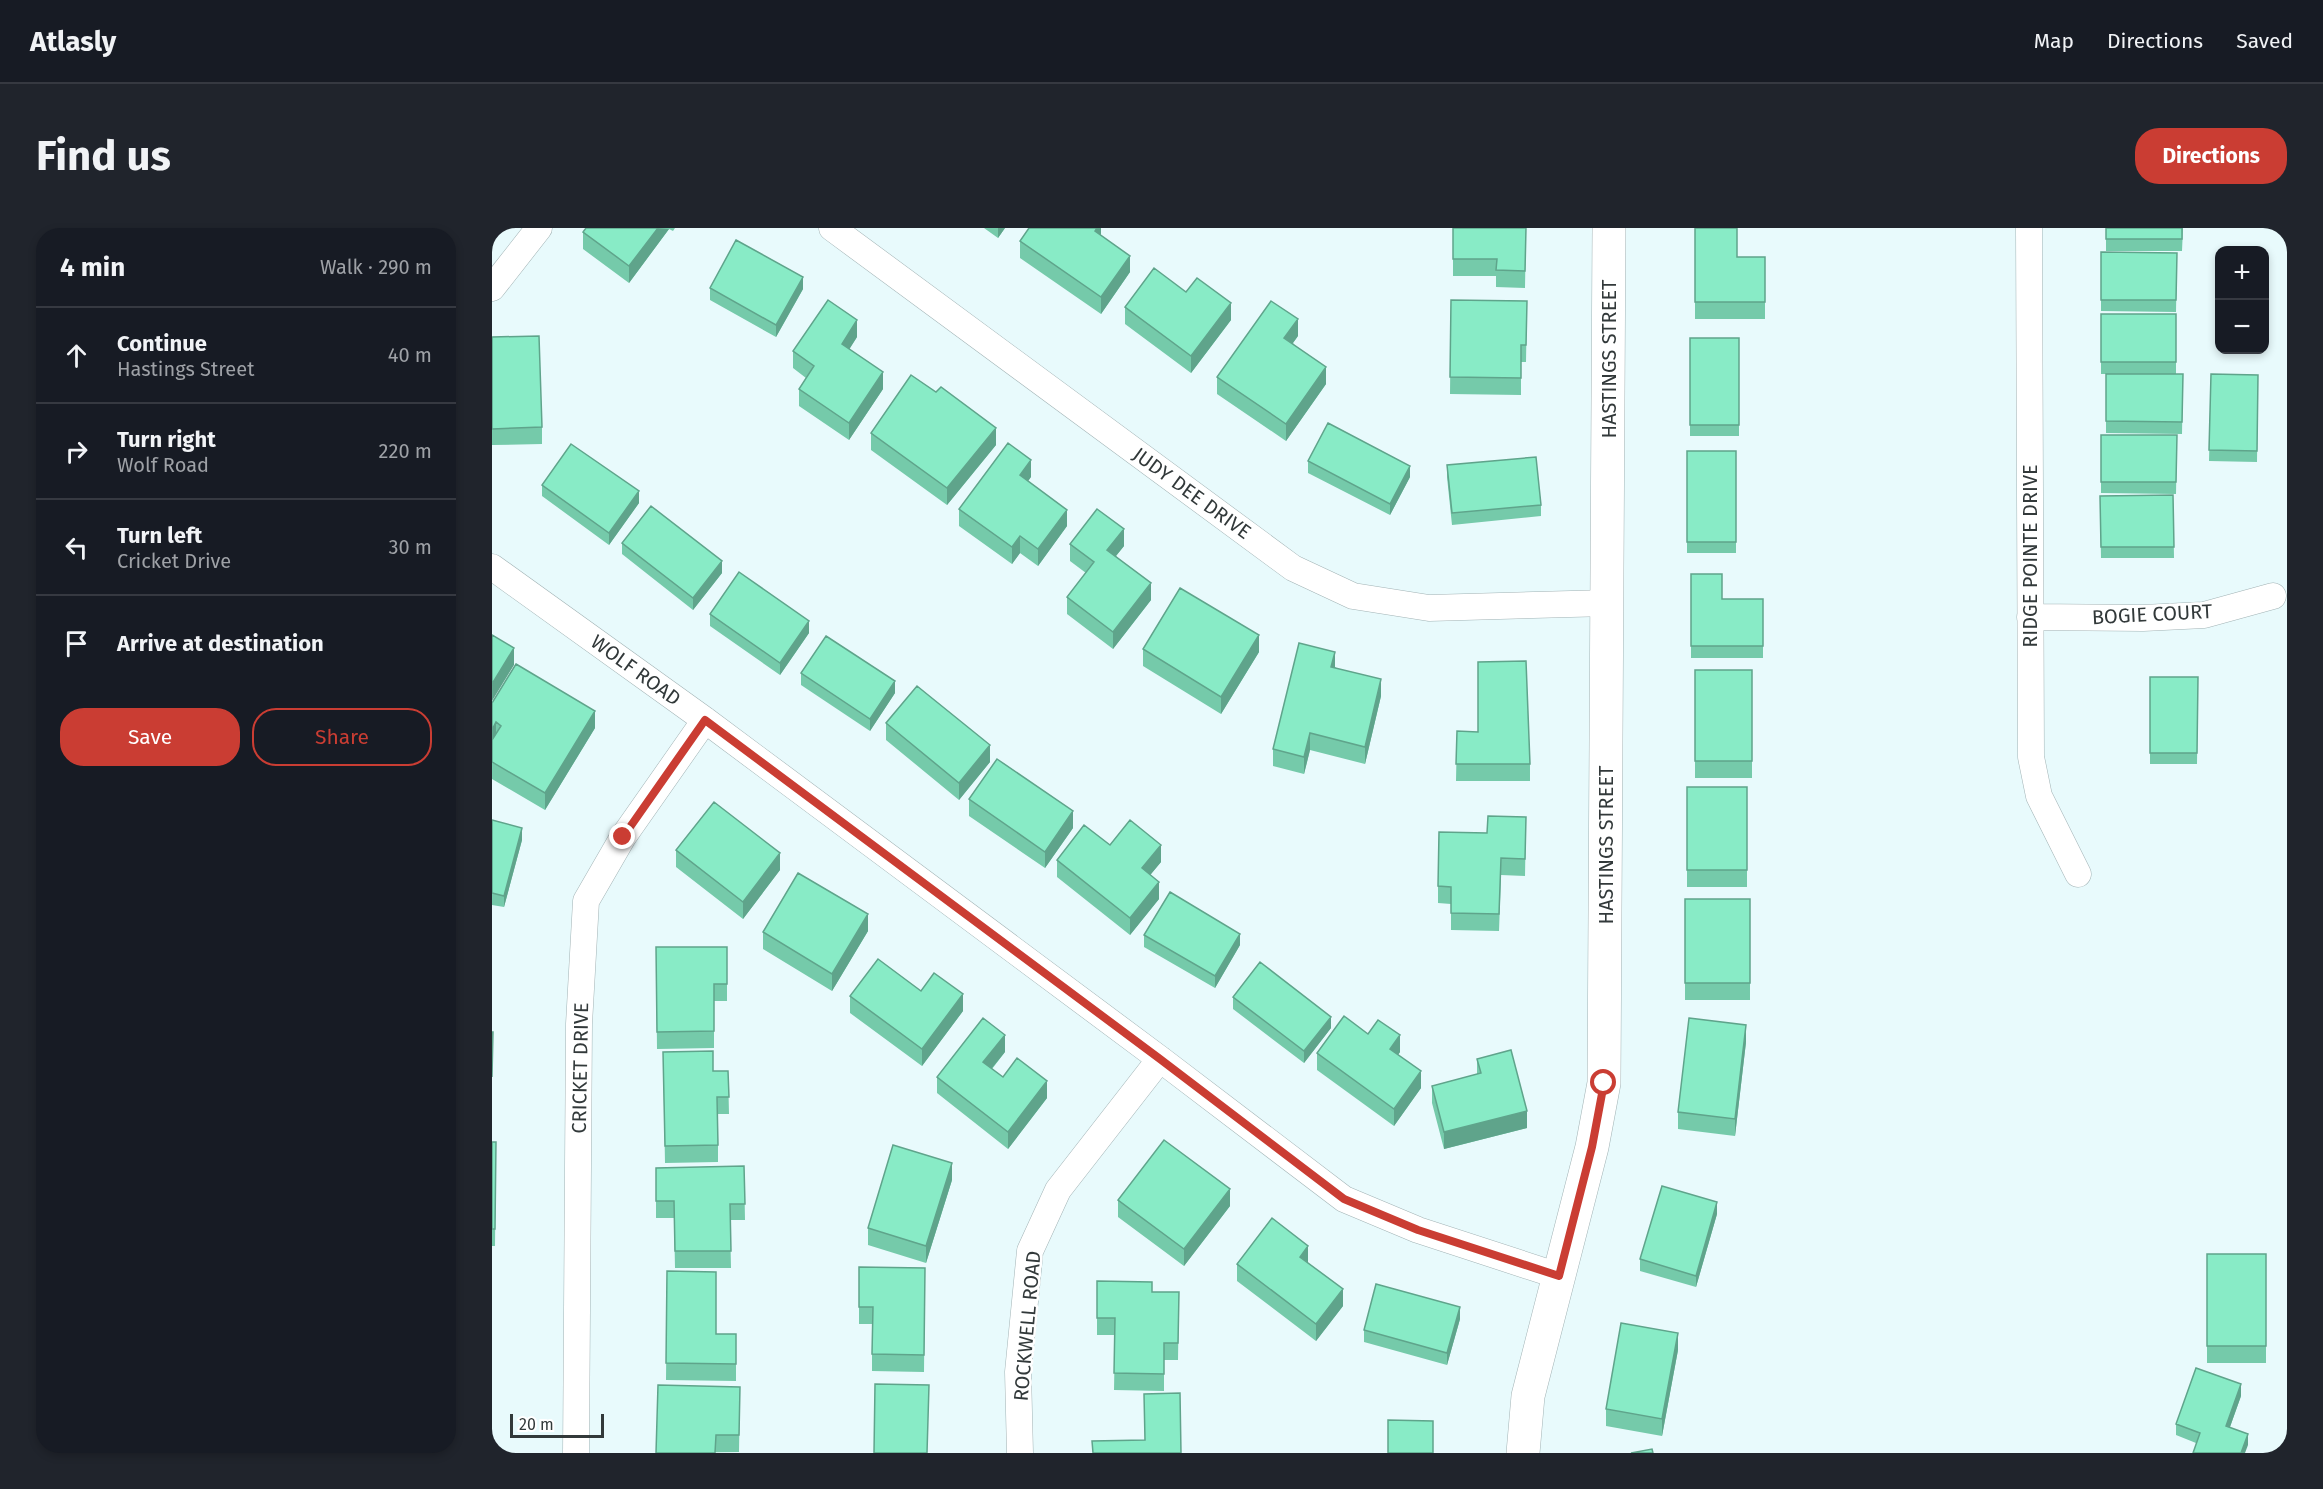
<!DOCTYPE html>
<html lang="en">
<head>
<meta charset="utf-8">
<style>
	body { margin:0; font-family:"Fira Sans",sans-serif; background:#20242c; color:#f1f3f6 }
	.controls { position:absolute; right:18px; top:18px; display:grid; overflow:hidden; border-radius:12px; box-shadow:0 3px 9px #0003 }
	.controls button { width:54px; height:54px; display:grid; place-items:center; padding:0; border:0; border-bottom:2px solid #363941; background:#171b24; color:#f1f3f6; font:30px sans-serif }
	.scale { position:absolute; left:18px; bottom:15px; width:94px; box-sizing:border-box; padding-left:6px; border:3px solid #32393a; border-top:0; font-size:16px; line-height:21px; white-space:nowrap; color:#32393a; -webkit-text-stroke:4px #fff; paint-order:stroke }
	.stop { position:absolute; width:18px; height:18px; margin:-14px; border:4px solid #ca3d33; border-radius:50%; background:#fff }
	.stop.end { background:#ca3d33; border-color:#fff; box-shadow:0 2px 6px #0008 }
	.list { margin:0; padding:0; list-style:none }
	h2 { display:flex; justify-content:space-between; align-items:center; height:78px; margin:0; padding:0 24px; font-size:26px }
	h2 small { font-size:20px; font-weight:400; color:#9ea1a6 }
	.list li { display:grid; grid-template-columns:39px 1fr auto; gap:18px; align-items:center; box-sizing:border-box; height:96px; padding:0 24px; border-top:2px solid #363941 }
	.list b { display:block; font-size:22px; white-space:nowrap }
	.list p { margin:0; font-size:20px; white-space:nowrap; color:#9ea1a6 }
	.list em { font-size:20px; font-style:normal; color:#9ea1a6 }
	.actions { display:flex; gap:12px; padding:18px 24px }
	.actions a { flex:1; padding:14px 0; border:2px solid #ca3d33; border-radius:24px; text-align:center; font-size:21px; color:#ca3d33 }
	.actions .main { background:#ca3d33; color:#fff }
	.icon { flex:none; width:33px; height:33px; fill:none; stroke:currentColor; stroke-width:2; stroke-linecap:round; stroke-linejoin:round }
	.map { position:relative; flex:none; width:1795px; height:1225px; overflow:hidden; border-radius:24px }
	header { display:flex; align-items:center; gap:36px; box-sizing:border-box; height:84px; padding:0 30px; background:#171b24; border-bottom:2px solid #363941 }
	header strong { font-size:28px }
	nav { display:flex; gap:33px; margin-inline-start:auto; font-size:21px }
	.intro { display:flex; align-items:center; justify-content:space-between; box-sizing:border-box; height:144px; padding:0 36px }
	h1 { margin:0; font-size:42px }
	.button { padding:15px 27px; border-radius:24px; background:#ca3d33; color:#fff; font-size:21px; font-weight:700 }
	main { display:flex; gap:36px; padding:0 36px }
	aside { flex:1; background:#171b24; border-radius:24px; box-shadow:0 3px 9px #0003 }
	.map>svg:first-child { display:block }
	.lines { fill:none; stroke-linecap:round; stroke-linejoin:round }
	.minor-casing { stroke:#a2b3b5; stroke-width:27 }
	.tertiary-casing { stroke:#a2b3b5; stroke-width:34 }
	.minor { stroke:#fff; stroke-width:26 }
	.tertiary { stroke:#fff; stroke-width:33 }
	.wall { fill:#75caaa }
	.shaded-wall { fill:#5fa48b }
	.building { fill:#88ebc6; stroke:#5fa48b; stroke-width:1.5 }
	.route { stroke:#ca3d33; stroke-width:8 }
	.labels { text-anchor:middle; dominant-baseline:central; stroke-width:5; stroke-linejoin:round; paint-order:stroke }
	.street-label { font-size:20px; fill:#32393a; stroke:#fff }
</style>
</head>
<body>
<header>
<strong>Atlasly</strong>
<nav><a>Map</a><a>Directions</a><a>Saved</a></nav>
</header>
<div class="intro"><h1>Find us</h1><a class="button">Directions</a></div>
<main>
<aside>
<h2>4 min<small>Walk · 290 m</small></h2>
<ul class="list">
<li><svg class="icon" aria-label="ahead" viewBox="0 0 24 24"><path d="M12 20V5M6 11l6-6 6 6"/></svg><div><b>Continue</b><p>Hastings Street</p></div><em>40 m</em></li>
<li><svg class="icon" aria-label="right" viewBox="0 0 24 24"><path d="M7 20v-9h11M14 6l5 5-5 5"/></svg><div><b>Turn right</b><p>Wolf Road</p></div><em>220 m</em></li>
<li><svg class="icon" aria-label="left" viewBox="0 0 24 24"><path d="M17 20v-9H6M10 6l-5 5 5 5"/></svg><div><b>Turn left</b><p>Cricket Drive</p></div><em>30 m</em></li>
<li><svg class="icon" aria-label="arrive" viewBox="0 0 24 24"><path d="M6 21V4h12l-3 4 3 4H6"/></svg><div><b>Arrive at destination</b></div></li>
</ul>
<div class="actions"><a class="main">Save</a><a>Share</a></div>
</aside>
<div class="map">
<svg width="1795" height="1225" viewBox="0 0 1795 1225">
	<rect width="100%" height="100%" fill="#e8fafc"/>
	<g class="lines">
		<g class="minor-casing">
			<path id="minor" d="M340 0 801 340 861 368 937 380 1116 375
				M1537 0 1539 529 1547 568 1586 646
				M0 60 47 0
				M0 339 213 492 668 831 852 971 926 1002 1067 1048
				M1538 389 1651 390 1712 387 1781 368
				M84 1225 87 796 94 673 131 609 213 492
				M528 1225 526 1144 538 1023 566 962 668 831"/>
		</g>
		<g class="tertiary-casing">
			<path id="tertiary" d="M1031 1225 1036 1168 1100 919 1112 855 1117 0"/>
		</g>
		<use href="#minor" class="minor"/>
		<use href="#tertiary" class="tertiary"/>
	</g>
	<path class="wall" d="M94 0H183L181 3 177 1 137 55 91 21V4Z
		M492 0H513L506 10Z
		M609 0V8L638 44 609 86 528 30V13Z
		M961 0H1034L1033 60 1004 59V48H961Z
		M1203 0 1245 29H1273V91H1203Z
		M1614 0H1691L1690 23H1614Z
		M1609 24 1685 25 1684 84 1609 83Z
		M218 60 311 61 284 109 218 72Z
		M694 64 739 92 699 145 633 96V79Z
		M959 72 1035 73 1034 134H1029V167L958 166Z
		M1609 86H1684V146H1609Z
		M806 108 801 115 834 156 794 213 725 166V149Z
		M0 109 50 199V216L0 217Z
		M365 109 357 121 391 161 357 212 307 178V161L314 150 301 140V123Z
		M1198 110H1247V208H1198Z
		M1614 146H1691L1690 206 1614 205Z
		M1719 146 1766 147 1765 234 1717 233Z
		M379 205 504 217 455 277 379 222Z
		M1609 207H1685L1684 266 1609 265Z
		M1195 223H1244V325H1195Z
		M816 233 918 249 898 287 816 245Z
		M955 237 1049 277V288L960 297 955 249Z
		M539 249 536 253 575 298 546 338 528 325 520 336 467 298V281Z
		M50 257 147 275 117 317 50 268Z
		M1681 267 1682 330H1609L1608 268Z
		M130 315 230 345 201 382 130 326Z
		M578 316 632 318 624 328 659 372 621 421 575 386V369L594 345 578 333Z
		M1199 346 1230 371H1271V430H1199Z
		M218 386 317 405 288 447 218 398Z
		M651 421 767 424 729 486 651 438Z
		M843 439 889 468 873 536 818 522 812 546 781 538V521Z
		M1203 442H1260V550H1203Z
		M309 445 403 465 378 503 309 457Z
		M1658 449H1706L1705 536H1658Z
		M0 475 103 500 53 582 0 551Z
		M394 495 498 534 467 572 394 512Z
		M965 503 1038 536V553H964Z
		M1195 559H1255V659H1195Z
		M477 571 581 600 553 640 477 588Z
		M1034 589 1033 648 1009 647 1007 703 959 702V676L946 675V658L995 605Z
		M0 592 30 612 12 679 0 677Z
		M618 617 669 634 658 647 667 671 638 707 565 649V632Z
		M184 622 288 642 251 691 184 639Z
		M1193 671H1258V772H1193Z
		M376 703 340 763 271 721V704Z
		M652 707 748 717 723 760 652 719Z
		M164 719H235V773H222V820L165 821Z
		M429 763 471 783 430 838 358 785V768Z
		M741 769 839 800 812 835 741 781Z
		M876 806 908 824 906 827 929 860 902 898 825 842V825Z
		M1254 814 1243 908 1186 901V884Z
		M171 824 221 843H236L237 886H226V934L173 935Z
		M513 824 500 841 511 849 555 870 516 921 445 865V849Z
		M985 831 1035 900 952 921 940 875V858L985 846Z
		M0 914H4L3 1018H0Z
		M252 938 253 992H238L239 1040H183L182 990H164V940Z
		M460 952 434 1035 376 1017V1000Z
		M626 972 738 978 692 1038 626 989Z
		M1225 986 1204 1059 1148 1043V1031Z
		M1715 1026H1774V1135H1715Z
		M816 1035 851 1078 824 1113 745 1053V1036Z
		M367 1039 433 1040 432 1144 380 1143V1096H367Z
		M175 1043 224 1106H244V1153L174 1152Z
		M605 1053 660 1064H687L686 1132H672V1163L622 1162 623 1107H605Z
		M968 1091 955 1137 872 1114V1102Z
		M1186 1122 1170 1208 1114 1198V1181Z
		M248 1159 247 1224 164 1225Z
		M1749 1168 1738 1199 1756 1217 1704 1215 1684 1207V1196Z"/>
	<path class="shaded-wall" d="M166 0 177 1 137 55V38Z
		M506 0H513L506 10Z
		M605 0H609V11L603 3Z
		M638 28V44L609 86V69Z
		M311 49V61L284 109V97Z
		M739 75V92L699 145V128Z
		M806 91V108L792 127V110Z
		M365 92V109L350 133V116Z
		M834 139V156L794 213V196Z
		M391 144V161L357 212V195Z
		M504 200V217L455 277V260Z
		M539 232V249L528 264V247Z
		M918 238V249L898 287V276Z
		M147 263V275L117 317V305Z
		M575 282V298L546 338V321Z
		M632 301V318L615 339V322Z
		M528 308V325L520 336V319Z
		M230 333V345L201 382V370Z
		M659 355V372L621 421V404Z
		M317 393V405L288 447V435Z
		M767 407V424L729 486V469Z
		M22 420V437L0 473V456Z
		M843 424V441L839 439Z
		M889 451V468L873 536V519Z
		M403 453V465L378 503V491Z
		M103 483V500L53 582V565Z
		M4 494V511L0 519V502Z
		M818 505V522L812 546V529Z
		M498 517V534L467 572V555Z
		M581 583V600L553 640V624Z
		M30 600V612L12 679V668Z
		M669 617V634L650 657V640Z
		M288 625V642L251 691V674Z
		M667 654V671L638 707V690Z
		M376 686V703L340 763V746Z
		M748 706V717L723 760V748Z
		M471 766V783L430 838V821Z
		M839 789V800L812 835V823Z
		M1254 797V814L1243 908V891Z
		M513 807V824L491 851V834Z
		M908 807V824L898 838V821Z
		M929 843V860L902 898V881Z
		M555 853V870L516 921V904Z
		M1035 883V900L952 921V904Z
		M460 935V952L434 1035V1018Z
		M738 961V978L692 1038V1021Z
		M1225 974V986L1204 1059V1048Z
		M816 1018V1035L808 1029Z
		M851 1061V1078L824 1113V1096Z
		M968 1079V1091L955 1137V1125Z
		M1186 1105V1122L1170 1208V1191Z
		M1749 1156V1168L1734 1210V1198Z
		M1756 1206V1217L1753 1225H1749Z"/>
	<path class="building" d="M94 0H166L137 38 91 4Z
		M537 0H605L603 3 638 28 609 69 528 13Z
		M961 0H1034L1033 43 1004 42 1005 31H961Z
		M1203 0H1245V29H1273V74H1203Z
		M1614 0H1690V11H1614Z
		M244 12 311 49 284 97 218 60Z
		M1609 24 1685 25 1684 72H1609Z
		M662 40 694 64 705 50 739 75 699 128 633 79Z
		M336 72 365 92 350 116 391 144 357 195 307 161 322 138 301 123Z
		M959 72 1035 73 1034 117H1029V150L958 149Z
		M779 73 806 91 792 110 834 139 794 196 725 149Z
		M1609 86H1684V134H1609Z
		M47 108 50 199 0 201V109Z
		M1198 110H1247V197H1198Z
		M1614 146H1691L1690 194 1614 193Z
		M1719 146 1766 147 1765 223 1717 222Z
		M419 147 444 164 449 159 504 200 455 260 379 205Z
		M836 195 918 238 898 276 816 233Z
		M1609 207H1685L1684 254H1609Z
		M516 215 539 232 528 247 575 282 546 321 528 308 520 319 467 281Z
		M79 216 147 263 117 305 50 257Z
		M1195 223H1244V314H1195Z
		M1044 229 1049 277 960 285 955 237Z
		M1681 267 1682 319H1609L1608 268Z
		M159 278 230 333 201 370 130 315Z
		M605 281 632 301 615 322 659 355 621 404 575 369 602 334 578 316Z
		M247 344 317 393 288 435 218 386Z
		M1199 346H1230V371H1271V418H1199Z
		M688 360 767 407 729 469 651 421Z
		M0 407 22 420 0 456Z
		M334 408 403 453 378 491 309 445Z
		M807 415 843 424 839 439 889 451 873 519 818 505 812 529 781 521Z
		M1034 433 1038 536H964L965 503 986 504V434Z
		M24 436 103 483 53 565 0 534V512L9 498 4 494 0 502V475Z
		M1203 442H1260V533H1203Z
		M1658 449H1706L1705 525H1658Z
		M425 458 498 517 467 555 394 495Z
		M505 531 581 583 553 624 477 571Z
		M1195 559H1255V642H1195Z
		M222 574 288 625 251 674 184 622Z
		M996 588 1034 589 1033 631 1009 630 1007 686 959 685V659L946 658 947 604 995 605Z
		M0 592 30 600 12 668 0 665Z
		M638 592 669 617 650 640 667 654 638 690 565 632 592 597 618 617Z
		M306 645 376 686 340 746 271 704Z
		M678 664 748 706 723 748 652 707Z
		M1193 671H1258V755H1193Z
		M164 719H235V756H222V803L165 804Z
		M386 731 429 763 442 745 471 766 430 821 358 768Z
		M768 734 839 789 812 823 741 769Z
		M852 788 876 806 886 792 908 807 898 821 929 843 902 881 825 825Z
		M491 790 513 807 491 834 511 849 525 830 555 853 516 904 445 849Z
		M1197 790 1254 797 1243 891 1186 884Z
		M0 804H1L0 849Z
		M1019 822 1035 883 952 904 940 858 989 845 985 831Z
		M221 823V843H236L237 869H225L226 917 173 918 171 824Z
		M672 912 738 961 692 1021 626 972Z
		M0 914H4L3 1001H0Z
		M401 917 460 935 434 1018 376 1000Z
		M252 938 253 976H238L239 1023H183L182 973H164V940Z
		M1170 958 1225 974 1204 1048 1148 1031Z
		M780 990 816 1018 808 1029 851 1061 824 1096 745 1036Z
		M1715 1026H1774V1118H1715Z
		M367 1039 433 1040 432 1127 380 1126 381 1079H367Z
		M175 1043 224 1044V1106H244V1136L174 1135Z
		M605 1053 660 1054V1064H687L686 1115H672V1146L622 1145 623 1090H605Z
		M884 1056 968 1079 955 1125 872 1102Z
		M1129 1095 1186 1105 1170 1191 1114 1181Z
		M1704 1140 1749 1156 1734 1198 1756 1206 1749 1225H1701L1708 1205 1684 1196Z
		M383 1156 437 1157 435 1225H382Z
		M166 1157 248 1159 247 1207H224L223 1225H164Z
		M688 1165 689 1225H601L600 1213 653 1212 652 1166Z
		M896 1192 941 1193V1225H896Z
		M1160 1221 1161 1225H1139Z"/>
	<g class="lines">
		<path class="route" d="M131 609 213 492 668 831 852 971 926 1002 1067 1048 1100 919 1112 855"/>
	</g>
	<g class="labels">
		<g class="street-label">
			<text transform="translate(1117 131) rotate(-90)">HASTINGS STREET</text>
			<text transform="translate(700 265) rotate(36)">JUDY DEE DRIVE</text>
			<text transform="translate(1538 328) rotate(-90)">RIDGE POINTE DRIVE</text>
			<text transform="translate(1660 386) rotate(-3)">BOGIE COURT</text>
			<text transform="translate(144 442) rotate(36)">WOLF ROAD</text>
			<text transform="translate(1114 617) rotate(-90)">HASTINGS STREET</text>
			<text transform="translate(88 840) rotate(-89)">CRICKET DRIVE</text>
			<text transform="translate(535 1098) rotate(-85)">ROCKWELL ROAD</text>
		</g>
	</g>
</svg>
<div class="controls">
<button>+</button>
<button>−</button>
</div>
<div class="scale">20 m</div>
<div class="stop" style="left:1112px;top:855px"></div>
<div class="stop end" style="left:131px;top:609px"></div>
</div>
</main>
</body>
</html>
